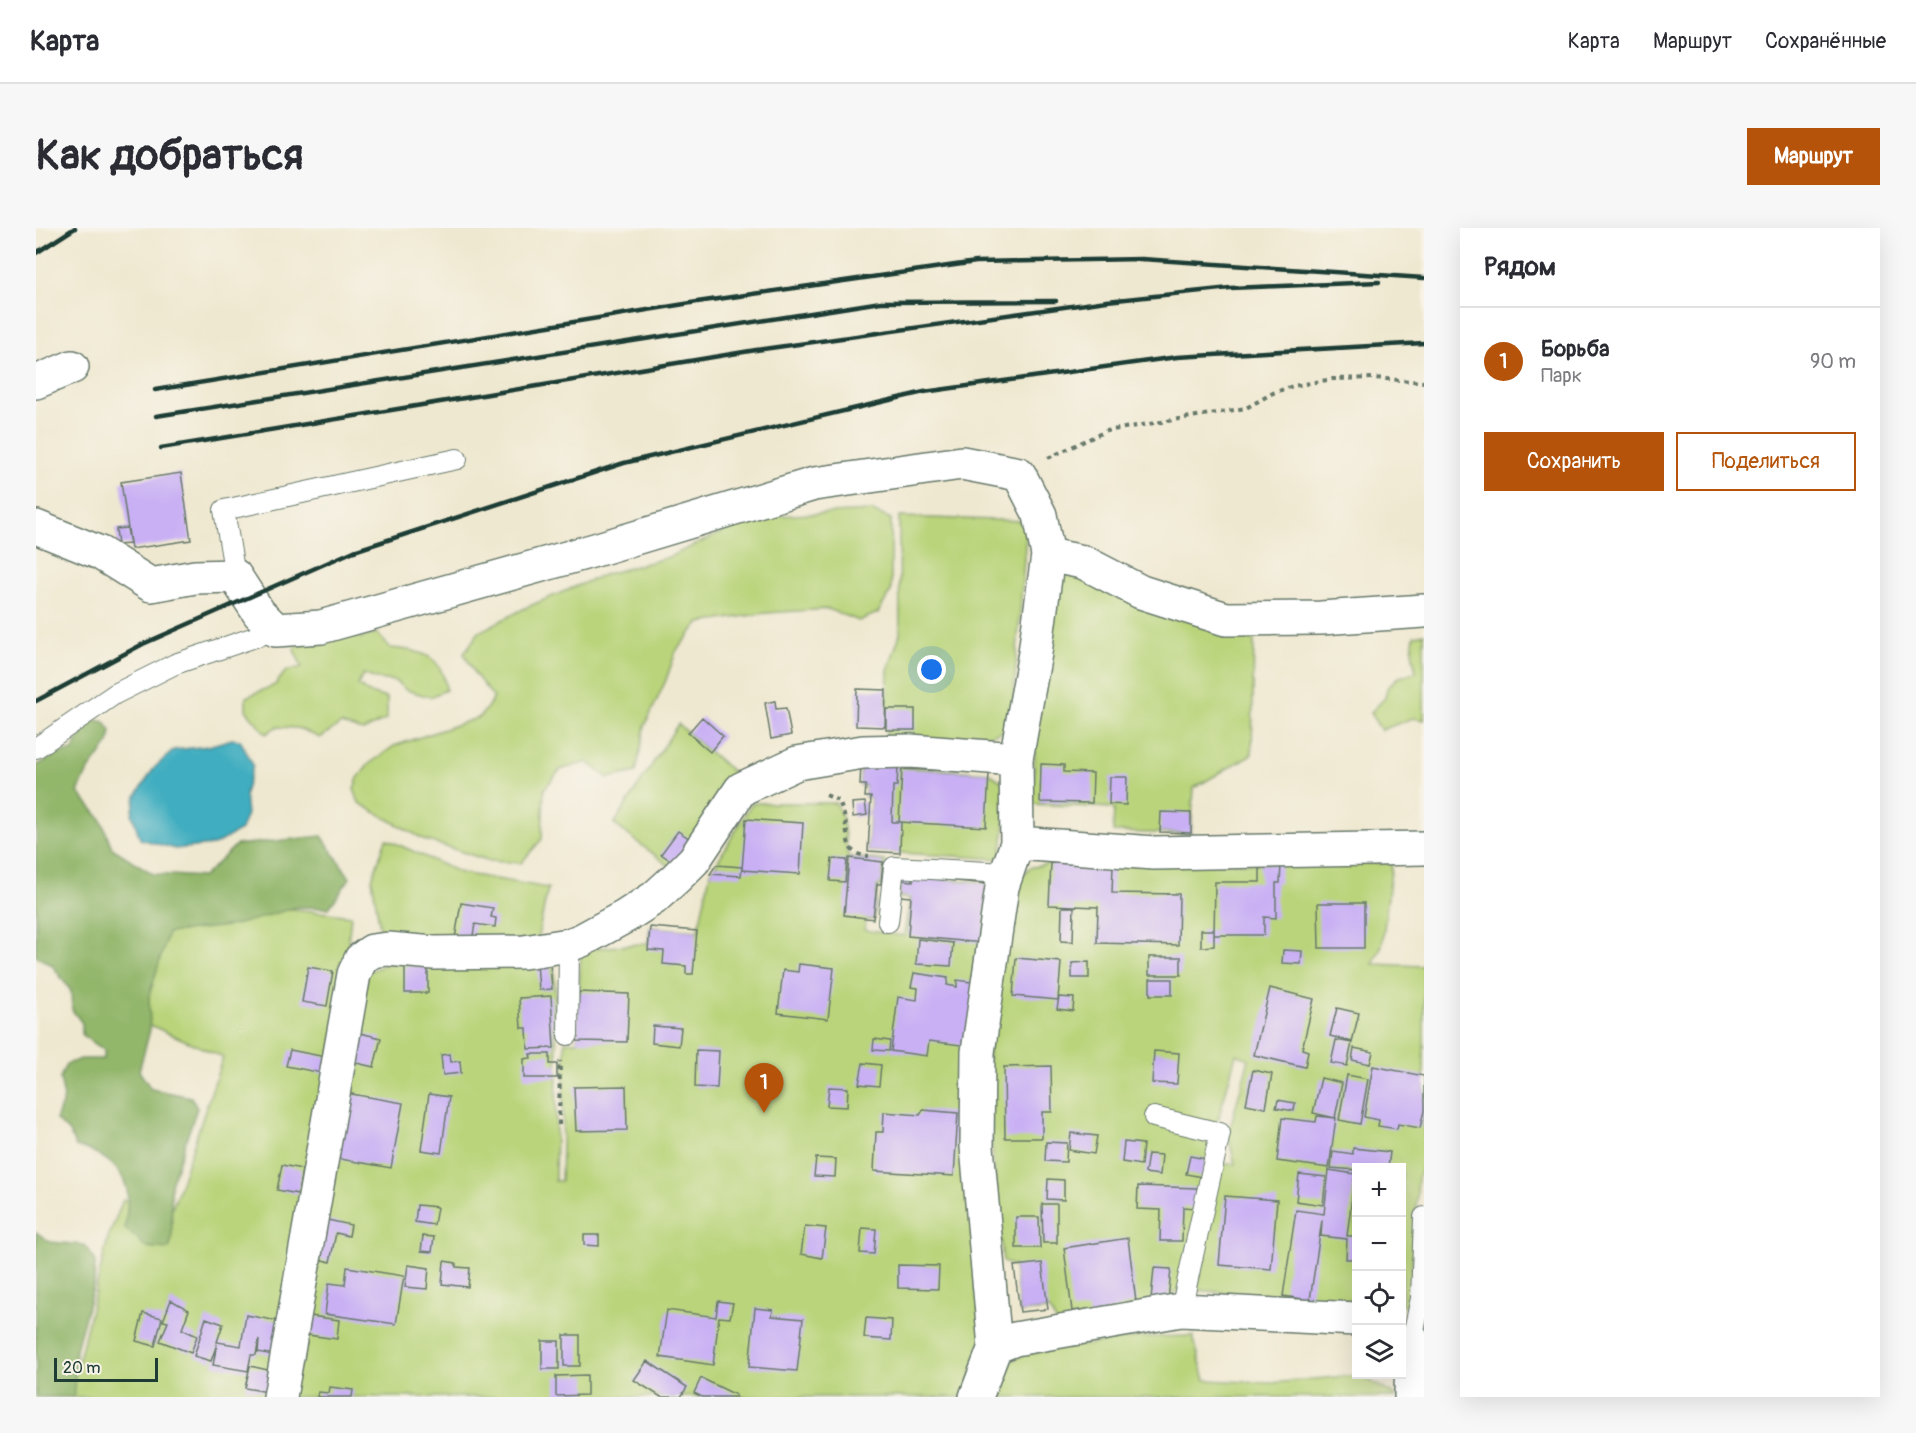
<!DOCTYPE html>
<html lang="ru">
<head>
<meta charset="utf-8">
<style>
	body { margin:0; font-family:Pangolin,sans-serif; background:#f7f7f7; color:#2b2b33 }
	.controls { position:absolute; right:18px; bottom:18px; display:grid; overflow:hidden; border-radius:0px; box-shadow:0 6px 24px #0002 }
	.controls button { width:54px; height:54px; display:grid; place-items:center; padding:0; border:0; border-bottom:2px solid #e1e1e2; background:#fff; color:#2b2b33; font:30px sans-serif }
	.scale { position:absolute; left:18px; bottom:15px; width:104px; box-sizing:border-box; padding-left:6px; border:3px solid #1f3d34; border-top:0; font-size:16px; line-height:21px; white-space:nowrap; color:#1f3d34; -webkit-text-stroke:4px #f7f3e8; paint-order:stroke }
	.you { position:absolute; left:896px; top:442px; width:21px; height:21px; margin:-15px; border:4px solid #fff; border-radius:50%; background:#1a73e8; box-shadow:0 0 0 9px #1a73e833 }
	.badge { display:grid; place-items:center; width:39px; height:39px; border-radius:50%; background:#b45309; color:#fff; font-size:20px; font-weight:700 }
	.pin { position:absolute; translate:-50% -50px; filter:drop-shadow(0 2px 3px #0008) }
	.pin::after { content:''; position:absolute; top:32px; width:21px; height:18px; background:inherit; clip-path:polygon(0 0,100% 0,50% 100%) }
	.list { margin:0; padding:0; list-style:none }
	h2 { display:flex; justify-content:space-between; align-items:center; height:78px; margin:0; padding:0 24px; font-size:26px }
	h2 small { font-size:20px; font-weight:400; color:#7c7c81 }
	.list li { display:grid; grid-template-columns:39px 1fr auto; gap:18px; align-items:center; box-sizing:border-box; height:108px; padding:0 24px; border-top:2px solid #e1e1e2 }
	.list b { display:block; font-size:22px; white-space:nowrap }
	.list p { margin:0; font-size:20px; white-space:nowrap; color:#7c7c81 }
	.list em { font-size:20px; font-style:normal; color:#7c7c81 }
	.actions { display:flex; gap:12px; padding:18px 24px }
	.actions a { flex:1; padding:14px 0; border:2px solid #b45309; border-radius:0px; text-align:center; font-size:21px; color:#b45309 }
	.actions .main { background:#b45309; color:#fff }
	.icon { flex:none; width:33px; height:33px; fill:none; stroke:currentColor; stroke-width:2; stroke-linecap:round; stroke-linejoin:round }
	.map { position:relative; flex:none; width:1388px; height:1169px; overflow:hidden; border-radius:0px }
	header { display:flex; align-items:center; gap:36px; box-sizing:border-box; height:84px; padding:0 30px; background:#fff; border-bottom:2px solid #e1e1e2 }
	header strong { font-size:28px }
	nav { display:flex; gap:33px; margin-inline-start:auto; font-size:21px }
	.intro { display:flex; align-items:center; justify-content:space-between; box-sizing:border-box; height:144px; padding:0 36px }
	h1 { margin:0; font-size:42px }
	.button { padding:15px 27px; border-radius:0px; background:#b45309; color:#fff; font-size:21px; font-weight:700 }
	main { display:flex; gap:36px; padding:0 36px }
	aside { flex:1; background:#fff; border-radius:0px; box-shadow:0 6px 24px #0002 }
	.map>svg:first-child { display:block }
	.green { fill:#b9d47a; stroke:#6c8857; stroke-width:1.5 }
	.forest { fill:#92b66a; stroke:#587a4f; stroke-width:1.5 }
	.water { fill:#41adc0; stroke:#30757a; stroke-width:1.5 }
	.building { fill:#c9b0f4 }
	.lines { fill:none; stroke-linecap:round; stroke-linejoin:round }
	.service-casing { stroke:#68796b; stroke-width:22 }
	.minor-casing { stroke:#68796b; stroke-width:36 }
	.path { stroke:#68796b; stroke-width:4; stroke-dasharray:4.5 4.5; stroke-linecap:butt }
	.service { stroke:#fff; stroke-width:20 }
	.minor { stroke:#fff; stroke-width:33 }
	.rail { stroke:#1f3d34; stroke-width:4.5 }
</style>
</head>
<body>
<header>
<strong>Карта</strong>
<nav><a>Карта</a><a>Маршрут</a><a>Сохранённые</a></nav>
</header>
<div class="intro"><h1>Как добраться</h1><a class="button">Маршрут</a></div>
<main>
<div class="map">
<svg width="1388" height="1169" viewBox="0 0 1388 1169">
	<rect width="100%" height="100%" fill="#f7f3e8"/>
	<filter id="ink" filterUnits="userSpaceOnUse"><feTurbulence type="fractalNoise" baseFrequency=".0167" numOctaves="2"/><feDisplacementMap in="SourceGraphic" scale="12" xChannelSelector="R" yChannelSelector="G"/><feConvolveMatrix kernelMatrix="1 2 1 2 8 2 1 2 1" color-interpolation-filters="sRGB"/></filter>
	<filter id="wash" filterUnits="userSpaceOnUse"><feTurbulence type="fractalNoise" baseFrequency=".008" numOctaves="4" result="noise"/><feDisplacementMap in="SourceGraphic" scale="24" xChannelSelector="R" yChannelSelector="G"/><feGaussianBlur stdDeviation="1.35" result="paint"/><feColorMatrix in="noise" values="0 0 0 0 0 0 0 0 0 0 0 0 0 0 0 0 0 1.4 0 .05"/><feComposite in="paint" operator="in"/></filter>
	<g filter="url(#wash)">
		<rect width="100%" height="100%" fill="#efe8d0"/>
		<path class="green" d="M836 283 855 291V363L842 385 823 393 792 381 730 385 663 395 640 423 630 452 609 498 600 544 572 550 551 534 524 542 508 561 506 611 485 635 454 633 389 612 323 575 318 561 322 550 333 536 358 518 444 489 458 470 439 446 428 425 443 404 489 380 567 347 633 329 719 289Z
			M863 289 991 293 975 501 928 514 850 511 852 442 864 406Z
			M1032 345 1180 397 1218 408 1216 526 1158 560 1155 606 1077 604 1078 580 996 576 999 524 1018 358 1026 346Z
			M309 403 325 410 341 405 354 420C385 422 407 427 410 462L394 469 370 462 359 453 341 451 327 446 322 457 333 465 351 470V491L327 503 305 496 284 510 262 500 240 499 230 506 210 482V469L239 457 250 443 266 439 258 422 264 416Z
			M1388 405V492L1377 490 1345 502 1334 485 1349 470 1351 460 1361 450 1380 444 1376 423 1378 408Z
			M642 496 700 547 637 641 578 596Z
			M825 536 953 545 973 558 965 631 832 623 835 569H829L830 558 824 557Z
			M716 575H800L806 588 812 629 849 633 846 658H842L838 692H830L828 702 868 708 874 671 862 669 865 650 875 651 876 648 957 655 946 1112 931 1166 924 1169H254L332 744 350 736 518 732 521 836 519 953H525L529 813 541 814 545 722 612 715 614 699 662 703 674 646Z
			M350 611 425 645 512 660 501 713 345 707 336 651Z
			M1019 634 1356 635 1346 717 1337 736 1388 738V936L1382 950 1373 1079 1366 1078V940H1320V1076L1319 1073 1275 1070V1073L1161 1062 1178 969 1179 951 1190 936H1199L1192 907 1213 831 1200 826 1172 928 1144 1064H1133L1132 1079 1022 1096 1013 1082 984 1084 978 1038 967 1034 955 909 952 831 974 665 993 640Z
			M208 675 315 688 307 762 235 1169H34L72 1010 87 972H95L133 990 187 829 91 787 104 691Z
			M1157 1108 1169 1152 1235 1155 1323 1147 1359 1167 1360 1169H957C964 1145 966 1137 988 1126L1103 1109Z"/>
		<path class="forest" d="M61 492 69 494 75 503 73 515 52 543 42 564 65 591 76 620 117 646 167 649 200 617 286 608 314 650 293 680 261 679 199 697 132 705 113 768 114 802 103 843 115 861 155 869 161 880 135 956 136 1011 133 1021 109 1019 101 1010 89 1001C90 989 93 974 91 962 87 939 62 922 40 919L33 904 20 892 28 870 24 850 30 836 45 831H68V822L46 807V795L36 782 35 763 16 737 0 728V538L24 525 37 523 49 497Z
			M0 1004 14 1014 48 1017 59 1032 58 1056 40 1121 38 1169H0Z"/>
		<path class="water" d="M196 511 204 512 217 537 209 566 211 586 205 602 178 617 139 621 104 611 96 586 100 568 118 540 138 522 172 518Z"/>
		<g id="blocks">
			<path class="building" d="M145 245 155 312 95 321 85 254Z
				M91 300 94 316 82 317 80 301Z
				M821 461 850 462 849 499 820 498Z
				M739 473 740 481 750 480 755 507 735 511 729 475Z
				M850 481H879V502H850Z
				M666 489 687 508 674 524 652 505Z
				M825 536 862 538 861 558H857L856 594H865L864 625 832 623 835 569H829L830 557H824Z
				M1005 536 1028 537V544L1057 545 1056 575 1004 574Z
				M866 541 953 545 950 599 863 594Z
				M1074 549H1091L1090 577 1073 576Z
				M829 574 831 587 817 589 816 575Z
				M1125 584 1155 585V605L1124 604Z
				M710 591 767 595 764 646 706 642Z
				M642 603 657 613 640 636 625 626Z
				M813 630 847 634 845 656H841L837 691 808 687Z
				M796 631 811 632 809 654 794 653Z
				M1015 635 1077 637 1076 665 1143 666 1142 717 1061 715 1062 679 1013 677Z
				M1224 636H1245L1244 655H1240V690L1228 689V707H1178L1179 654H1224Z
				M680 637 706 639 705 648 674 646Z
				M877 649 952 656 947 715 872 708 875 669 864 668 865 652 877 653Z
				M425 675 457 680 455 689 460 690 459 699 439 696 436 713 419 710Z
				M1282 675H1328V720H1283Z
				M1026 679H1038L1037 714 1025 713Z
				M614 699 661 703 657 746H650V738L627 736 628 723 612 722Z
				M1165 702H1178V718L1165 719Z
				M882 711 917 715 915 738 880 736Z
				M1247 722 1266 723 1265 736 1246 735Z
				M1113 729H1145V747H1113Z
				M980 730 1025 734 1022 772 977 768Z
				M514 733 516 761 503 762 501 735Z
				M1053 734V750H1036V735Z
				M763 736 798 740 792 791 742 785 747 742 762 744Z
				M369 738H392V765H369Z
				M272 739 297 743 291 778 266 774Z
				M878 745 912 750 911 757 921 759V752L942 755 933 818 893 813 891 828 855 823 862 769 881 772 882 760 875 759Z
				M1114 751H1136V767H1114Z
				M1234 760 1278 771 1266 821 1272 823 1269 839 1218 827Z
				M543 764 593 766 591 814 541 813Z
				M515 768 518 820 492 821 491 800H485L483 770Z
				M1023 769 1038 770 1037 783 1021 781Z
				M1301 780 1323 785 1316 814 1294 808Z
				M617 798 645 800 643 818 616 815Z
				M324 805 345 810 338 839 316 834Z
				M838 811 854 813 853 823 837 822Z
				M1300 812 1316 815 1311 838 1295 835Z
				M1318 820 1337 824 1334 836 1316 832Z
				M254 822 295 830 291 846 250 838Z
				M660 822 683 823 681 860 659 859Z
				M1118 823 1143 825 1141 856 1116 855Z
				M414 826 415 834 424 833 425 845 407 847 405 827Z
				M494 826H514V836H521V850H488V831L495 830Z
				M827 835 845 837 843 858 823 856Z
				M1015 838 1016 884H1006V910H969L968 839Z
				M1337 838 1388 848V883L1384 900 1362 896 1361 901 1342 898 1343 892 1328 889Z
				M1217 842 1236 846 1230 880 1210 876Z
				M1311 847 1332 851 1324 896 1303 892Z
				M1285 850 1306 855 1299 890 1277 885Z
				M590 858 591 902 540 903 538 859Z
				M793 859 812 860 811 879 791 878Z
				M310 865 367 875 355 940 298 930Z
				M393 866 413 869 405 925 385 922Z
				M1242 872 1259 875 1258 883 1240 880Z
				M887 882 922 885 918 948 838 943 840 904H847L848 884 884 887Z
				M1281 888 1300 890 1293 940 1241 933 1246 890 1280 894Z
				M1035 905 1061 908 1058 926 1033 922Z
				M1010 914 1031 915 1030 934 1009 933Z
				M1088 914 1107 916 1105 937 1086 934Z
				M1317 920 1354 924 1352 940H1320V942L1295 940 1297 923 1317 926Z
				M1112 926 1126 927 1124 947 1109 945Z
				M1154 928 1170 931 1166 949 1150 946Z
				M780 930 800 931 799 949 778 948Z
				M246 937 266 941 262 966 241 962Z
				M1293 942 1319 946 1311 1008H1320V1031H1310L1311 1011 1285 1008 1286 992 1274 1072 1247 1068 1260 982 1288 986Z
				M1263 946 1290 949 1287 977 1260 973Z
				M1012 951 1028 952V972L1011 971Z
				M1102 958 1161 960 1160 980 1147 979 1146 1013H1124L1125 982 1101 981Z
				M1189 968 1241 972 1235 1041 1183 1037Z
				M1006 976H1021V1015H1007Z
				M381 977 401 979 398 997 379 994Z
				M980 989H1003L1004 1020H980Z
				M287 991 315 997 313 1008 300 1005 294 1034 279 1030Z
				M769 998 790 1000 786 1030 765 1026Z
				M826 1000 840 1001 838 1026 824 1025Z
				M548 1007H563V1018L548 1017Z
				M387 1008 398 1009 396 1024 385 1023Z
				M1092 1010 1100 1074 1053 1090 1052 1081 1036 1083 1028 1020Z
				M408 1033 420 1035V1039L434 1040 432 1059 406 1056Z
				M1006 1035 1012 1081 984 1084 978 1038Z
				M372 1037 393 1040 391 1061 369 1059Z
				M862 1037 903 1038 902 1061 862 1060Z
				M311 1039 368 1048 360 1096 289 1086 293 1055 309 1057Z
				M1118 1040 1135 1041 1132 1073 1115 1071Z
				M135 1072 153 1082 146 1101 161 1108 155 1125 124 1113 132 1094 127 1093Z
				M682 1073 697 1075 694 1090 683 1089 677 1137 624 1129 631 1082 680 1089Z
				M719 1080 737 1082 736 1088 767 1091 761 1143 713 1139Z
				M107 1085 126 1090 119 1118 100 1113Z
				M210 1087 248 1094 242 1128 222 1124 223 1111 220 1127H215L212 1143 177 1137 181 1116 175 1133 158 1128 170 1090 187 1096 181 1114 205 1118Z
				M274 1088 303 1092 301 1111 272 1107Z
				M830 1090 856 1092 855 1112 828 1110Z
				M528 1107H544V1138H528Z
				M506 1113H523V1141H506Z
				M611 1133 651 1159 645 1169H625L598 1152Z
				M214 1138 241 1144 237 1165 209 1160Z
				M551 1147V1167L520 1168V1148Z
				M665 1150 700 1167V1169H666L658 1165Z
				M294 1159 317 1162 316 1169H281L282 1164 293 1165Z"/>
		</g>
	</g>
	<g filter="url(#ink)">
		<use href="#blocks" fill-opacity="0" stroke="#68796b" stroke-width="1.5"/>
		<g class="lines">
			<g class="service-casing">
				<path id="service" d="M199 348 188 282 421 231
					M0 520 79 466 139 436 240 402
					M852 694 858 639 970 645
					M532 807 533 717
					M1118 889 1184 905 1145 1082
					M1376 1112 1385 1070 1388 989"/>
			</g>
			<g class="minor-casing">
				<path id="minor" d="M0 154 36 139
					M0 299 64 325 115 357 159 349 199 348 223 385 240 402 285 399 559 322 778 256 926 235 983 246 1004 287 1012 327 999 425 980 531 981 615 966 659 942 824 941 919 959 1119
					M1012 327 1047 334 1105 364 1190 391 1285 390 1388 383
					M981 615 1118 625 1388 620
					M244 1169 318 746 325 731 336 723 352 721 398 725 488 724 533 717 546 712 590 688 618 670 640 650 658 632 705 561 761 535 827 524 874 523 980 531
					M940 1169 959 1119 979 1111 1145 1082 1320 1091
					M1375 1169 1376 1112"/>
			</g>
			<path class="path" d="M1012 230 1070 203 1210 180 1237 165 1257 158 1297 151 1338 150 1388 154
				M790 567 803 573C805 579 808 585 809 592 813 611 808 627 833 628
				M523 897 524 833"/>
			<use href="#service" class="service"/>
			<use href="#minor" class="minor"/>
			<path class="rail" d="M0 25 39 0
				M119 162 661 74 940 34 1106 31 1388 50
				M120 188 845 74 1020 73
				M125 220 720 122 1071 73 1194 60 1343 54
				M0 473 107 416 318 323 588 235 888 164 1141 129 1388 115"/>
		</g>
	</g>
</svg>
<div class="controls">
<button>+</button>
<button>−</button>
<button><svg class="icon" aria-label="locate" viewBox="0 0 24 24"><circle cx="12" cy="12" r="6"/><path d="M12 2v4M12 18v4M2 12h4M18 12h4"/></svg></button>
<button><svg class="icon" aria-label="layers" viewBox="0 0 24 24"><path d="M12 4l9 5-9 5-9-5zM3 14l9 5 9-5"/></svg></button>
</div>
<div class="scale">20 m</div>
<div class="you"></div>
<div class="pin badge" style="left:728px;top:885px">1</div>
</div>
<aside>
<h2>Рядом<small></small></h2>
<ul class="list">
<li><span class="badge">1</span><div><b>Борьба</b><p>Парк</p></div><em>90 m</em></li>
</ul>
<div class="actions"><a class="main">Сохранить</a><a>Поделиться</a></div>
</aside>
</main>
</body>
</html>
